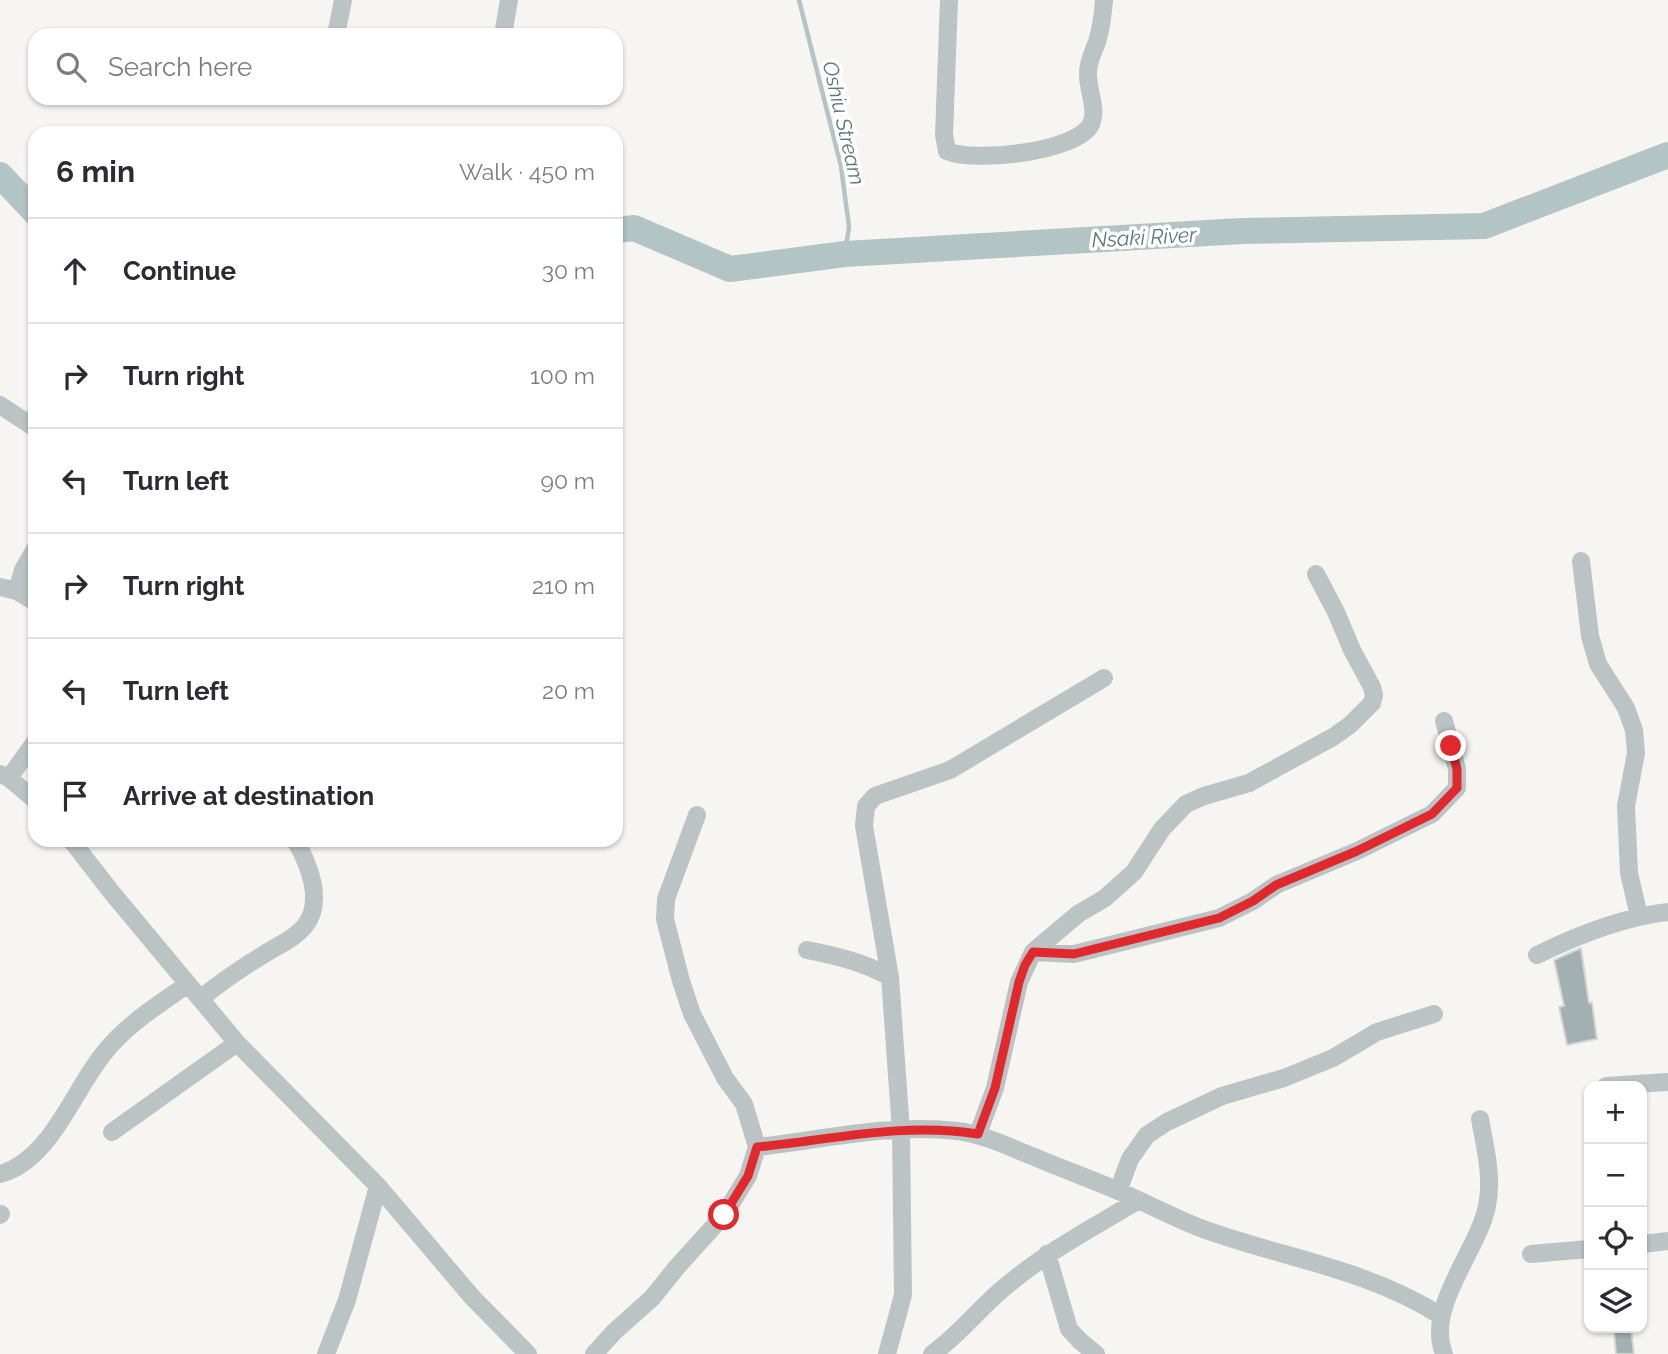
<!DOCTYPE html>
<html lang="en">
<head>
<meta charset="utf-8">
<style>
	body { margin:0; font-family:Raleway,sans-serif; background:#f7f7f7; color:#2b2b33 }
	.controls { position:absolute; right:21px; bottom:21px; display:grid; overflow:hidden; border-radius:14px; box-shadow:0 2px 5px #0004 }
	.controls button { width:63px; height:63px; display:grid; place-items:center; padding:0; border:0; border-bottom:2px solid #e1e1e2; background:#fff; color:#2b2b33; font:35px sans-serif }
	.stop { position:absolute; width:21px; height:21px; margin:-16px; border:5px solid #df292d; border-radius:50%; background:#fff }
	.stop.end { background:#df292d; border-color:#fff; box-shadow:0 2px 7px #0008 }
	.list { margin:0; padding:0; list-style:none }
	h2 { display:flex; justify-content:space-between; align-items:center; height:91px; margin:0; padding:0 28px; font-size:30px }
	h2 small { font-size:23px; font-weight:400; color:#7c7c81 }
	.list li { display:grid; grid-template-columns:46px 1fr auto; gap:21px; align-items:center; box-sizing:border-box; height:105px; padding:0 28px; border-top:2px solid #e1e1e2 }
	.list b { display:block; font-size:26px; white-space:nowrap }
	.list em { font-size:23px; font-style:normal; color:#7c7c81 }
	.icon { flex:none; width:38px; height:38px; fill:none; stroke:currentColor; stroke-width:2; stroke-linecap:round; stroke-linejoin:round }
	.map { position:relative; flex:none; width:1668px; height:1354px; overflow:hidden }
	.search { position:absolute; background:#fff; box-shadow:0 2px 5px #0004; left:28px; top:28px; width:595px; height:77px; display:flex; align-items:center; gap:18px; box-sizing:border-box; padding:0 24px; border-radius:21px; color:#7c7c81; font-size:26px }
	.panel { position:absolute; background:#fff; box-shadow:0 2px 5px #0004; left:28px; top:126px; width:595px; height:721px; border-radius:21px }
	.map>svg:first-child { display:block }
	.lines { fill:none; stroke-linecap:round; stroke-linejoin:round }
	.stream { stroke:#b3c4c4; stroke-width:4.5 }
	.river { stroke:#b3c4c4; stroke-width:26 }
	.building { fill:#a3b0b2; stroke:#d7d7d5; stroke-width:2 }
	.minor { stroke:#bcc3c5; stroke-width:18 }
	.route { stroke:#df292d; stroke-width:9 }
	.labels { text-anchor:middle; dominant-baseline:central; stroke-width:7; stroke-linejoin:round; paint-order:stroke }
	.water-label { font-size:21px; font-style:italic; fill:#5c7878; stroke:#fff }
</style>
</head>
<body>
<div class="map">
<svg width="1668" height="1354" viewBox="0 0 1668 1354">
	<rect width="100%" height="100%" fill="#f6f5f2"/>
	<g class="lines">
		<path class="stream" d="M799 0 841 166 849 227 845 254"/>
		<path class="river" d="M0 175 35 212
			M616 230 634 228 730 269 845 254 1242 231 1484 226 1668 155"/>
	</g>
	<path class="building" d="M1581 948 1589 1003 1592 1002 1597 1039 1567 1045 1559 1007 1564 1006 1554 960Z
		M1631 1328 1634 1354H1616L1614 1331Z"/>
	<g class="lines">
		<path class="minor" d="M949 0 944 135 947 151C974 163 1073 152 1090 126 1099 111 1087 89 1088 73 1088 61 1093 53 1097 42 1101 29 1103 13 1104 0
			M336 35 343 0
			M503 35 509 0
			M0 405 35 428
			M1581 561 1590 636 1598 664 1626 708 1634 730 1636 753 1626 806 1629 873 1639 916
			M0 587 17 591 35 602
			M17 591 23 570 35 549
			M0 774 9 778 35 800
			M9 778 35 742
			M71 840 113 894 237 1043 378 1186 472 1297 528 1354
			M807 950C837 956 863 962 890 977
			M1033 952 1074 954 1219 918 1253 901 1276 885 1357 851 1432 814 1457 788V769L1444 721
			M1537 955C1578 935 1623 917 1668 912
			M200 999C220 983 241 968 263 955 276 946 293 940 304 927 325 903 309 864 295 840
			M1606 1086 1668 1082
			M112 1132 237 1043
			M978 1134 995 1088 1019 982 1033 952 1078 914 1105 898 1134 872 1162 829 1186 804 1204 796 1249 783 1333 737 1350 725 1372 703 1374 695 1372 687 1352 650 1336 612 1316 574
			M757 1147C822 1140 890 1123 957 1131 983 1134 1007 1146 1032 1156 1060 1168 1088 1178 1116 1190 1145 1202 1173 1218 1203 1229 1283 1258 1368 1269 1441 1316
			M0 1174C50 1161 73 1091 104 1053 127 1024 158 1005 188 984
			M1118 1191 1130 1159 1147 1135 1167 1122 1222 1096 1284 1078 1333 1058 1377 1032 1434 1014
			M0 1215 1 1214
			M1642 1244 1668 1241
			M1047 1254 1069 1329 1080 1341 1096 1354
			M1531 1254 1589 1249
			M326 1354 347 1300 378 1186
			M594 1354 614 1332 652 1298 677 1267 724 1215 748 1176 757 1147 744 1104 725 1078 692 1014 681 981 665 919 666 899 697 815
			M887 1354 903 1295 901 1131 890 977 864 826 866 806 875 796 950 770 1104 678
			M932 1354C962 1333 982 1304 1011 1282 1050 1250 1094 1227 1137 1201
			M1444 1354C1425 1307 1478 1251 1487 1206 1493 1177 1485 1147 1480 1119"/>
	</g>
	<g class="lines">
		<path class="route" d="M724 1215 748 1176 757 1147C830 1140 903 1122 978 1134L995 1088 1019 982 1025 965 1033 952 1074 954 1219 918 1253 901 1276 885 1357 851 1432 814 1457 788V769L1451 746"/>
	</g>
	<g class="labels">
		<g class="water-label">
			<text transform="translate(844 123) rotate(77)">Oshiu Stream</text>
			<text transform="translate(1144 237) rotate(-3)">Nsaki River</text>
		</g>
	</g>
</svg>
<div class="controls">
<button>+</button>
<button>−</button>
<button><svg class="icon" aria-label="locate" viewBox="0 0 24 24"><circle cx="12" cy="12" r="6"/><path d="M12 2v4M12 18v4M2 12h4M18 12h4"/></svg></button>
<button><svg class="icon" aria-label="layers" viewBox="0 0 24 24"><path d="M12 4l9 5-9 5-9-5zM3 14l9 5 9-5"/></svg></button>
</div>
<div class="stop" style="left:724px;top:1215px"></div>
<div class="stop end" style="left:1451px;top:746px"></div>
<div class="search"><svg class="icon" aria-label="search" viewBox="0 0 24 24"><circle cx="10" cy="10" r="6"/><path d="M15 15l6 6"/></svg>Search here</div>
<section class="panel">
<h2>6 min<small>Walk · 450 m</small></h2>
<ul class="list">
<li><svg class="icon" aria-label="ahead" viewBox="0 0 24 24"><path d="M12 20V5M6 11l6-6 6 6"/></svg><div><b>Continue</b></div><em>30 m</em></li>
<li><svg class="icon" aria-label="right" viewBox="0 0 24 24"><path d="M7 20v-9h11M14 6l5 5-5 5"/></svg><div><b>Turn right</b></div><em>100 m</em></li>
<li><svg class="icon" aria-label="left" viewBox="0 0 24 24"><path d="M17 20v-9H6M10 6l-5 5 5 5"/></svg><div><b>Turn left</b></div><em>90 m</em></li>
<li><svg class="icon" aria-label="right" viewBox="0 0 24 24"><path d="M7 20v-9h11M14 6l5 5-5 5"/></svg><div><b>Turn right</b></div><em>210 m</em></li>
<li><svg class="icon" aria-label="left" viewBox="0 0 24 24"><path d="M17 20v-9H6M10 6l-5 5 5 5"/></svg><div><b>Turn left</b></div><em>20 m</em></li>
<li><svg class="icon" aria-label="arrive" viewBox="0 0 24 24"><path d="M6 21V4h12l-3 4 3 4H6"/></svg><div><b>Arrive at destination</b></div></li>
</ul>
</section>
</div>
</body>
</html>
